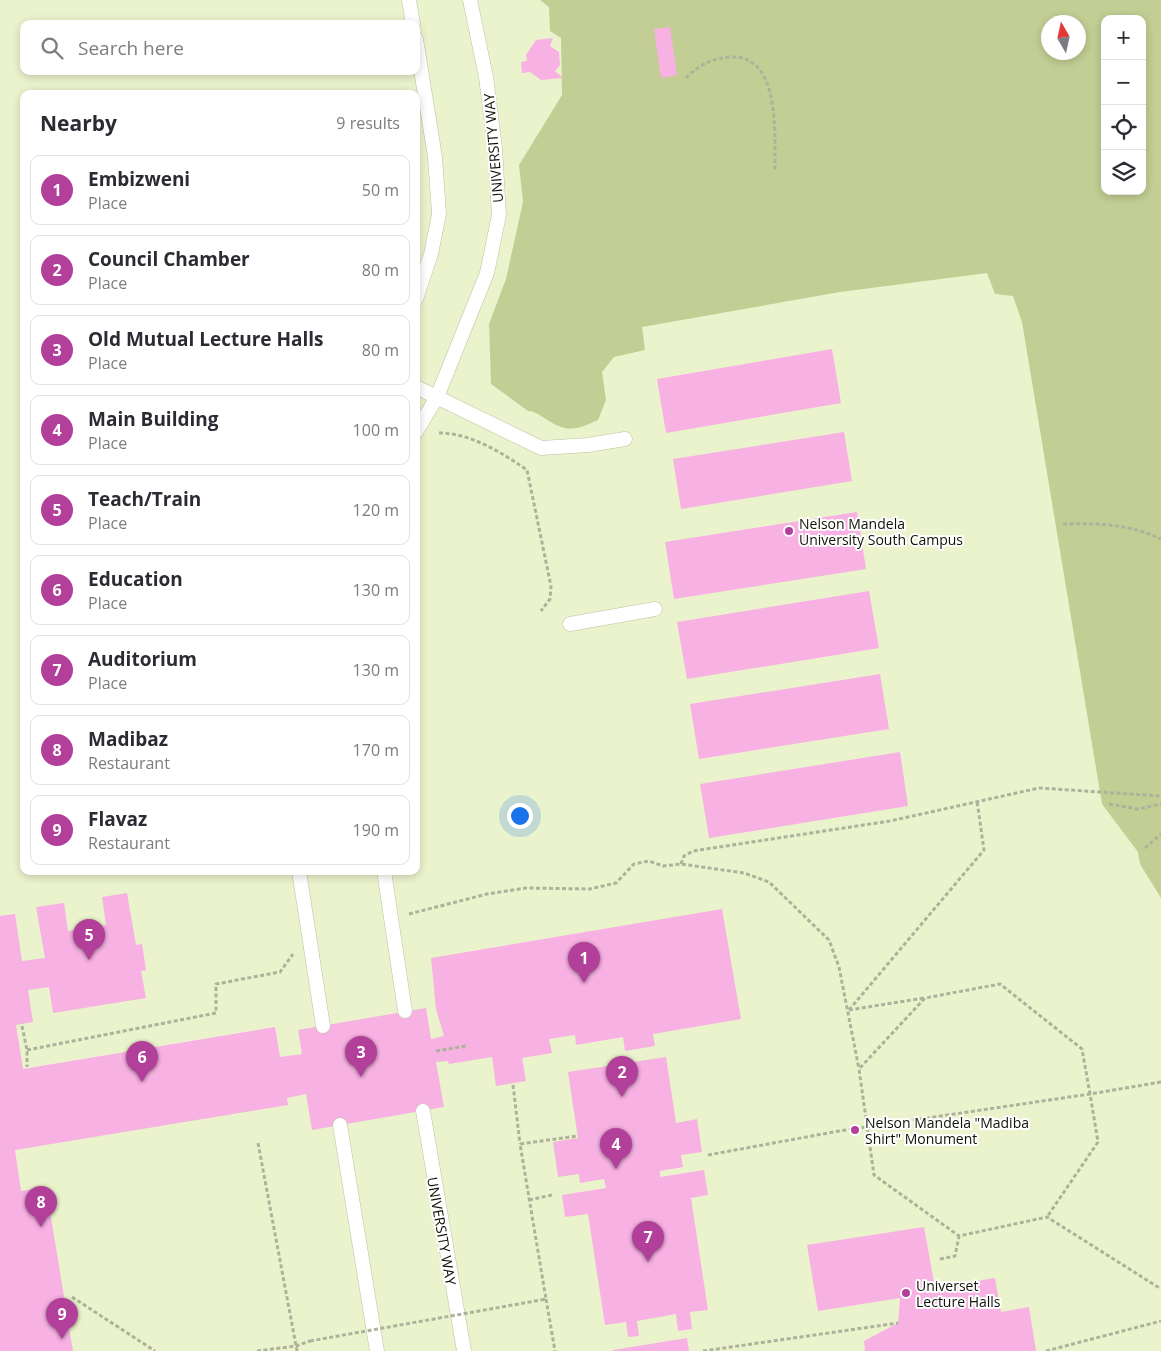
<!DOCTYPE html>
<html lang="en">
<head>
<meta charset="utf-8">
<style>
	body { margin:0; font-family:"Open Sans",sans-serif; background:#f7f7f7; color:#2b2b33 }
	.controls { position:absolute; right:15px; top:15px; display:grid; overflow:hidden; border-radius:10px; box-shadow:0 2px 8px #0003 }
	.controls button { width:45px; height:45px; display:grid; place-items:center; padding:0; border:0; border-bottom:1px solid #e1e1e2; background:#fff; color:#2b2b33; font:25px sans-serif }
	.compass { position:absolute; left:1041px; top:15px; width:45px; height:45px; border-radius:50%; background:#fff; box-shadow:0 2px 8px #0003; rotate:351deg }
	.you { position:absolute; left:519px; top:815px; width:18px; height:18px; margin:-12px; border:4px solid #fff; border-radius:50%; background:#1a73e8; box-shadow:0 0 0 8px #1a73e833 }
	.badge { display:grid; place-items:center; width:32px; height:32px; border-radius:50%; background:#b23f99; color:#fff; font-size:16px; font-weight:700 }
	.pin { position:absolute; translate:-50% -41px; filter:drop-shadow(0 1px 2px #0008) }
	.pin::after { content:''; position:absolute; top:26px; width:18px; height:15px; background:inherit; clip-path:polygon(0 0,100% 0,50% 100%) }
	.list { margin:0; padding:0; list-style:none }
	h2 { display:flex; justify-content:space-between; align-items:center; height:65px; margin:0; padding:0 20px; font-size:21px }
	h2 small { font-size:16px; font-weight:400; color:#7c7c81 }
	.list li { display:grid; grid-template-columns:32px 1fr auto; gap:15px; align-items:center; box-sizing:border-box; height:70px; margin:0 10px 10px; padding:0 10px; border:1px solid #e1e1e2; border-radius:10px }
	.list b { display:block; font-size:19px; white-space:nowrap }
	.list p { margin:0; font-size:16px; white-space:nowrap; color:#7c7c81 }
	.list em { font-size:16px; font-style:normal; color:#7c7c81 }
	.icon { flex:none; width:28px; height:28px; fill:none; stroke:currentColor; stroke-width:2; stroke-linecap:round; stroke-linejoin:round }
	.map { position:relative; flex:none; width:1161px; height:1351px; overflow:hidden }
	.search { position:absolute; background:#fff; box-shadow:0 2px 8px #0003; left:20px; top:20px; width:400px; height:55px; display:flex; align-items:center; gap:12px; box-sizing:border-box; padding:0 18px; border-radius:10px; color:#7c7c81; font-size:19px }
	.panel { position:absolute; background:#fff; box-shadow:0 2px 8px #0003; left:20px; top:90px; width:400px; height:785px; border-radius:10px }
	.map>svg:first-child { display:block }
	.built { fill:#ebf3cd; fill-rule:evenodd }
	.green { fill:#c2ce94; fill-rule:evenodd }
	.building { fill:#f7b1e3 }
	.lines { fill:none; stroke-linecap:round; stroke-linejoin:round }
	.service-casing { stroke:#bac1a3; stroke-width:15 }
	.path { stroke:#adb39a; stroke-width:3; stroke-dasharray:4 2.5; stroke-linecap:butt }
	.service { stroke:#fff; stroke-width:14 }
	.path-bridge { stroke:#adb39a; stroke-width:3; stroke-dasharray:4 2.5; stroke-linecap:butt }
	.poi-dot { fill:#b23f99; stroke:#fff; stroke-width:2 }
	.labels { text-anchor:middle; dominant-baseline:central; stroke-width:4; stroke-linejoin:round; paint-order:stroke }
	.street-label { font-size:14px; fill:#0f1107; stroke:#fff }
	.poi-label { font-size:14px; fill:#0f1107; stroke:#fff; text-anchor:start }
</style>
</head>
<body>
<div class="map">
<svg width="1161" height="1351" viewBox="0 0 1161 1351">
	<rect width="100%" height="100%" fill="#f7ffdf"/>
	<path class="built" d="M0 0H1161V1351H0ZM1105 19H1142V191H1105ZM1048 22H1078V52H1048ZM24 24H416V71H24ZM24 94H416V871H24Z"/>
	<path class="green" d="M540 0H1161V898L1140 864 1138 852 1102 804 1022 322 1013 296 995 294 987 273 840 292 642 327 645 350 614 357 602 372 606 400 598 420C577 430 566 433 546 419 539 415 535 411 528 411L491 384 489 324 506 279 523 202 519 165 562 95 561 38 550 31 549 7ZM1105 19H1142V191H1105ZM1048 22H1078V52H1048Z"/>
	<path class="building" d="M670 27 677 75 661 78 654 29Z
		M553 38 550 46 559 52 560 65 555 71 563 78 541 80 530 72 522 73 521 62 527 61 526 55 536 40Z
		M832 349 841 403 666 433 657 379Z
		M844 432 852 481 681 509 673 459Z
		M857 512 866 569 674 599 665 542Z
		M869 591 879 648 687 679 677 622Z
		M880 674 889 729 699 759 690 704Z
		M900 752 908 806 709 838 700 784Z
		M127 893 136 945 142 944 146 970 141 971 146 998 53 1013 49 987 28 990 33 1022 16 1025 23 1069 275 1027 280 1057 302 1054 298 1030 426 1008 431 1039 444 1036 436 1009 431 958 722 909 741 1019 653 1034 655 1046 625 1051 623 1037 576 1045 575 1035 549 1039 552 1053 522 1058 526 1081 496 1086 492 1057 449 1064 448 1061 436 1062 444 1107 312 1130 306 1094 287 1098 288 1105 15 1150 21 1191 46 1187 73 1351H0V916L15 914 22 961 45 958 36 907 64 903 68 931 106 925 102 897Z
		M666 1057 676 1123 697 1119 702 1152 681 1155 683 1167 660 1171V1177L704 1170 708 1195 691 1198 708 1310 690 1312 692 1329 678 1331 676 1314 637 1321 639 1336 628 1337 626 1322 605 1325 588 1214 565 1217 562 1195 606 1188 604 1179 580 1183 579 1174 558 1177 553 1142 578 1138 568 1072Z
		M924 1227 935 1288 995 1278 1001 1312 1029 1307 1036 1351H865L864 1341 898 1323 900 1298 818 1311 807 1245Z
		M687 1338 689 1351H613V1350Z"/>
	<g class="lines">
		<g class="service-casing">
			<path id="service" d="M409 0 413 24
				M416 39 435 157 439 214 431 254 416 299
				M416 387 541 448 588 445 625 439
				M416 432 437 397 487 273 499 215 495 148 486 77 470 0
				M570 624 655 609
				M299 871 323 1026
				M384 871 405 1011
				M423 1111 464 1351
				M340 1125 377 1351"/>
		</g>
		<path class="path" d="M686 78C700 64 711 59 730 57 782 54 774 137 775 170
			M439 433C470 433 501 452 527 470L551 586 550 599 541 611
			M1063 524C1098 523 1129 524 1161 539
			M1109 804 1138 809 1161 804
			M1145 848 1161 834
			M681 864 684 856 693 851 890 821 1039 788 1161 796
			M409 914 487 894 526 888 590 889 616 883 634 864 649 861 663 866 681 864 744 873 769 882 829 940 839 967 859 1069
			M849 1010 984 850 977 801
			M849 1010 924 998
			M22 1026 27 1050V1067
			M27 1050 216 1013V984L280 972 293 954
			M436 1051 466 1046
			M1161 1082 1090 1094 1082 1049 1000 984 925 998 859 1069 874 1175 959 1236 1047 1217 1161 1289
			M513 1085 520 1144
			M258 1143 297 1351
			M708 1155 839 1131 1090 1094 1098 1142 1047 1217
			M529 1200 552 1195
			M940 1259 955 1256 959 1236
			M72 1297 155 1351
			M546 1299 555 1351
			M541 1300 546 1299 520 1144 577 1136
			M257 1351 296 1346 310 1341
			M703 1351 898 1323
			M1046 1351 1161 1321"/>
		<use href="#service" class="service"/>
		<path class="path-bridge" d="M310 1341 541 1300"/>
	</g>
	<g class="poi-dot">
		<circle cx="789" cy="531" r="5"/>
		<circle cx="855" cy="1130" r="5"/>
		<circle cx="906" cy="1293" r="5"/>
	</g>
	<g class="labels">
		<g class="street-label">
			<text transform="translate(493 148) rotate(-95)">UNIVERSITY WAY</text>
			<text transform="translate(442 1231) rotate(80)">UNIVERSITY WAY</text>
		</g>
		<g class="poi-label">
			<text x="799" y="523">Nelson Mandela<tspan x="799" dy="16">University South Campus</tspan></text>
			<text x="865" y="1122">Nelson Mandela "Madiba<tspan x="865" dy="16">Shirt" Monument</tspan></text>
			<text x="916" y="1285">Universet<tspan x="916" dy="16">Lecture Halls</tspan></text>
		</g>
	</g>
</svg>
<div class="controls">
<button>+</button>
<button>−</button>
<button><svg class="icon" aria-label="locate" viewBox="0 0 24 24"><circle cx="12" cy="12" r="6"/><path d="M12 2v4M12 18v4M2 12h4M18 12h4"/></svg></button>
<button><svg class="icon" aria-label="layers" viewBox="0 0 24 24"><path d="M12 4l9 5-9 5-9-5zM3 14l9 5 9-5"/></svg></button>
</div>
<svg class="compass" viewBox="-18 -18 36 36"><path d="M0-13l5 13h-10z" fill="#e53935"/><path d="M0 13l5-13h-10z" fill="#7c7c81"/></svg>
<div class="you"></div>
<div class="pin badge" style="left:584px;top:983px">1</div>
<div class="pin badge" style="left:622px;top:1097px">2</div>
<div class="pin badge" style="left:361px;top:1077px">3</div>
<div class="pin badge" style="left:616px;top:1169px">4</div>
<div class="pin badge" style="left:89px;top:960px">5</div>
<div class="pin badge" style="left:142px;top:1082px">6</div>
<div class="pin badge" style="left:648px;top:1262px">7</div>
<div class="pin badge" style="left:41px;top:1227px">8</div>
<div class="pin badge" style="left:62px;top:1339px">9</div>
<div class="search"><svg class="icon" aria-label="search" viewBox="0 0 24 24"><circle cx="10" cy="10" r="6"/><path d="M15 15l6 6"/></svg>Search here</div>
<section class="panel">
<h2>Nearby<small>9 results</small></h2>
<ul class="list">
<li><span class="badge">1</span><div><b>Embizweni</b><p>Place</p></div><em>50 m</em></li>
<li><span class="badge">2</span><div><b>Council Chamber</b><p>Place</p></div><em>80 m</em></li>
<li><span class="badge">3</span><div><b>Old Mutual Lecture Halls</b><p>Place</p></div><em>80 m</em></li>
<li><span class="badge">4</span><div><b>Main Building</b><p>Place</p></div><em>100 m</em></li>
<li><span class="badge">5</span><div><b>Teach/Train</b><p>Place</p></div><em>120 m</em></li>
<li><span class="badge">6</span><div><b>Education</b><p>Place</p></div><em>130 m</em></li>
<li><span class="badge">7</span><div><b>Auditorium</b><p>Place</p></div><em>130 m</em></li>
<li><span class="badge">8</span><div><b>Madibaz</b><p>Restaurant</p></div><em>170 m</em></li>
<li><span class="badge">9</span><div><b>Flavaz</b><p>Restaurant</p></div><em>190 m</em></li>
</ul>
</section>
</div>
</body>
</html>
